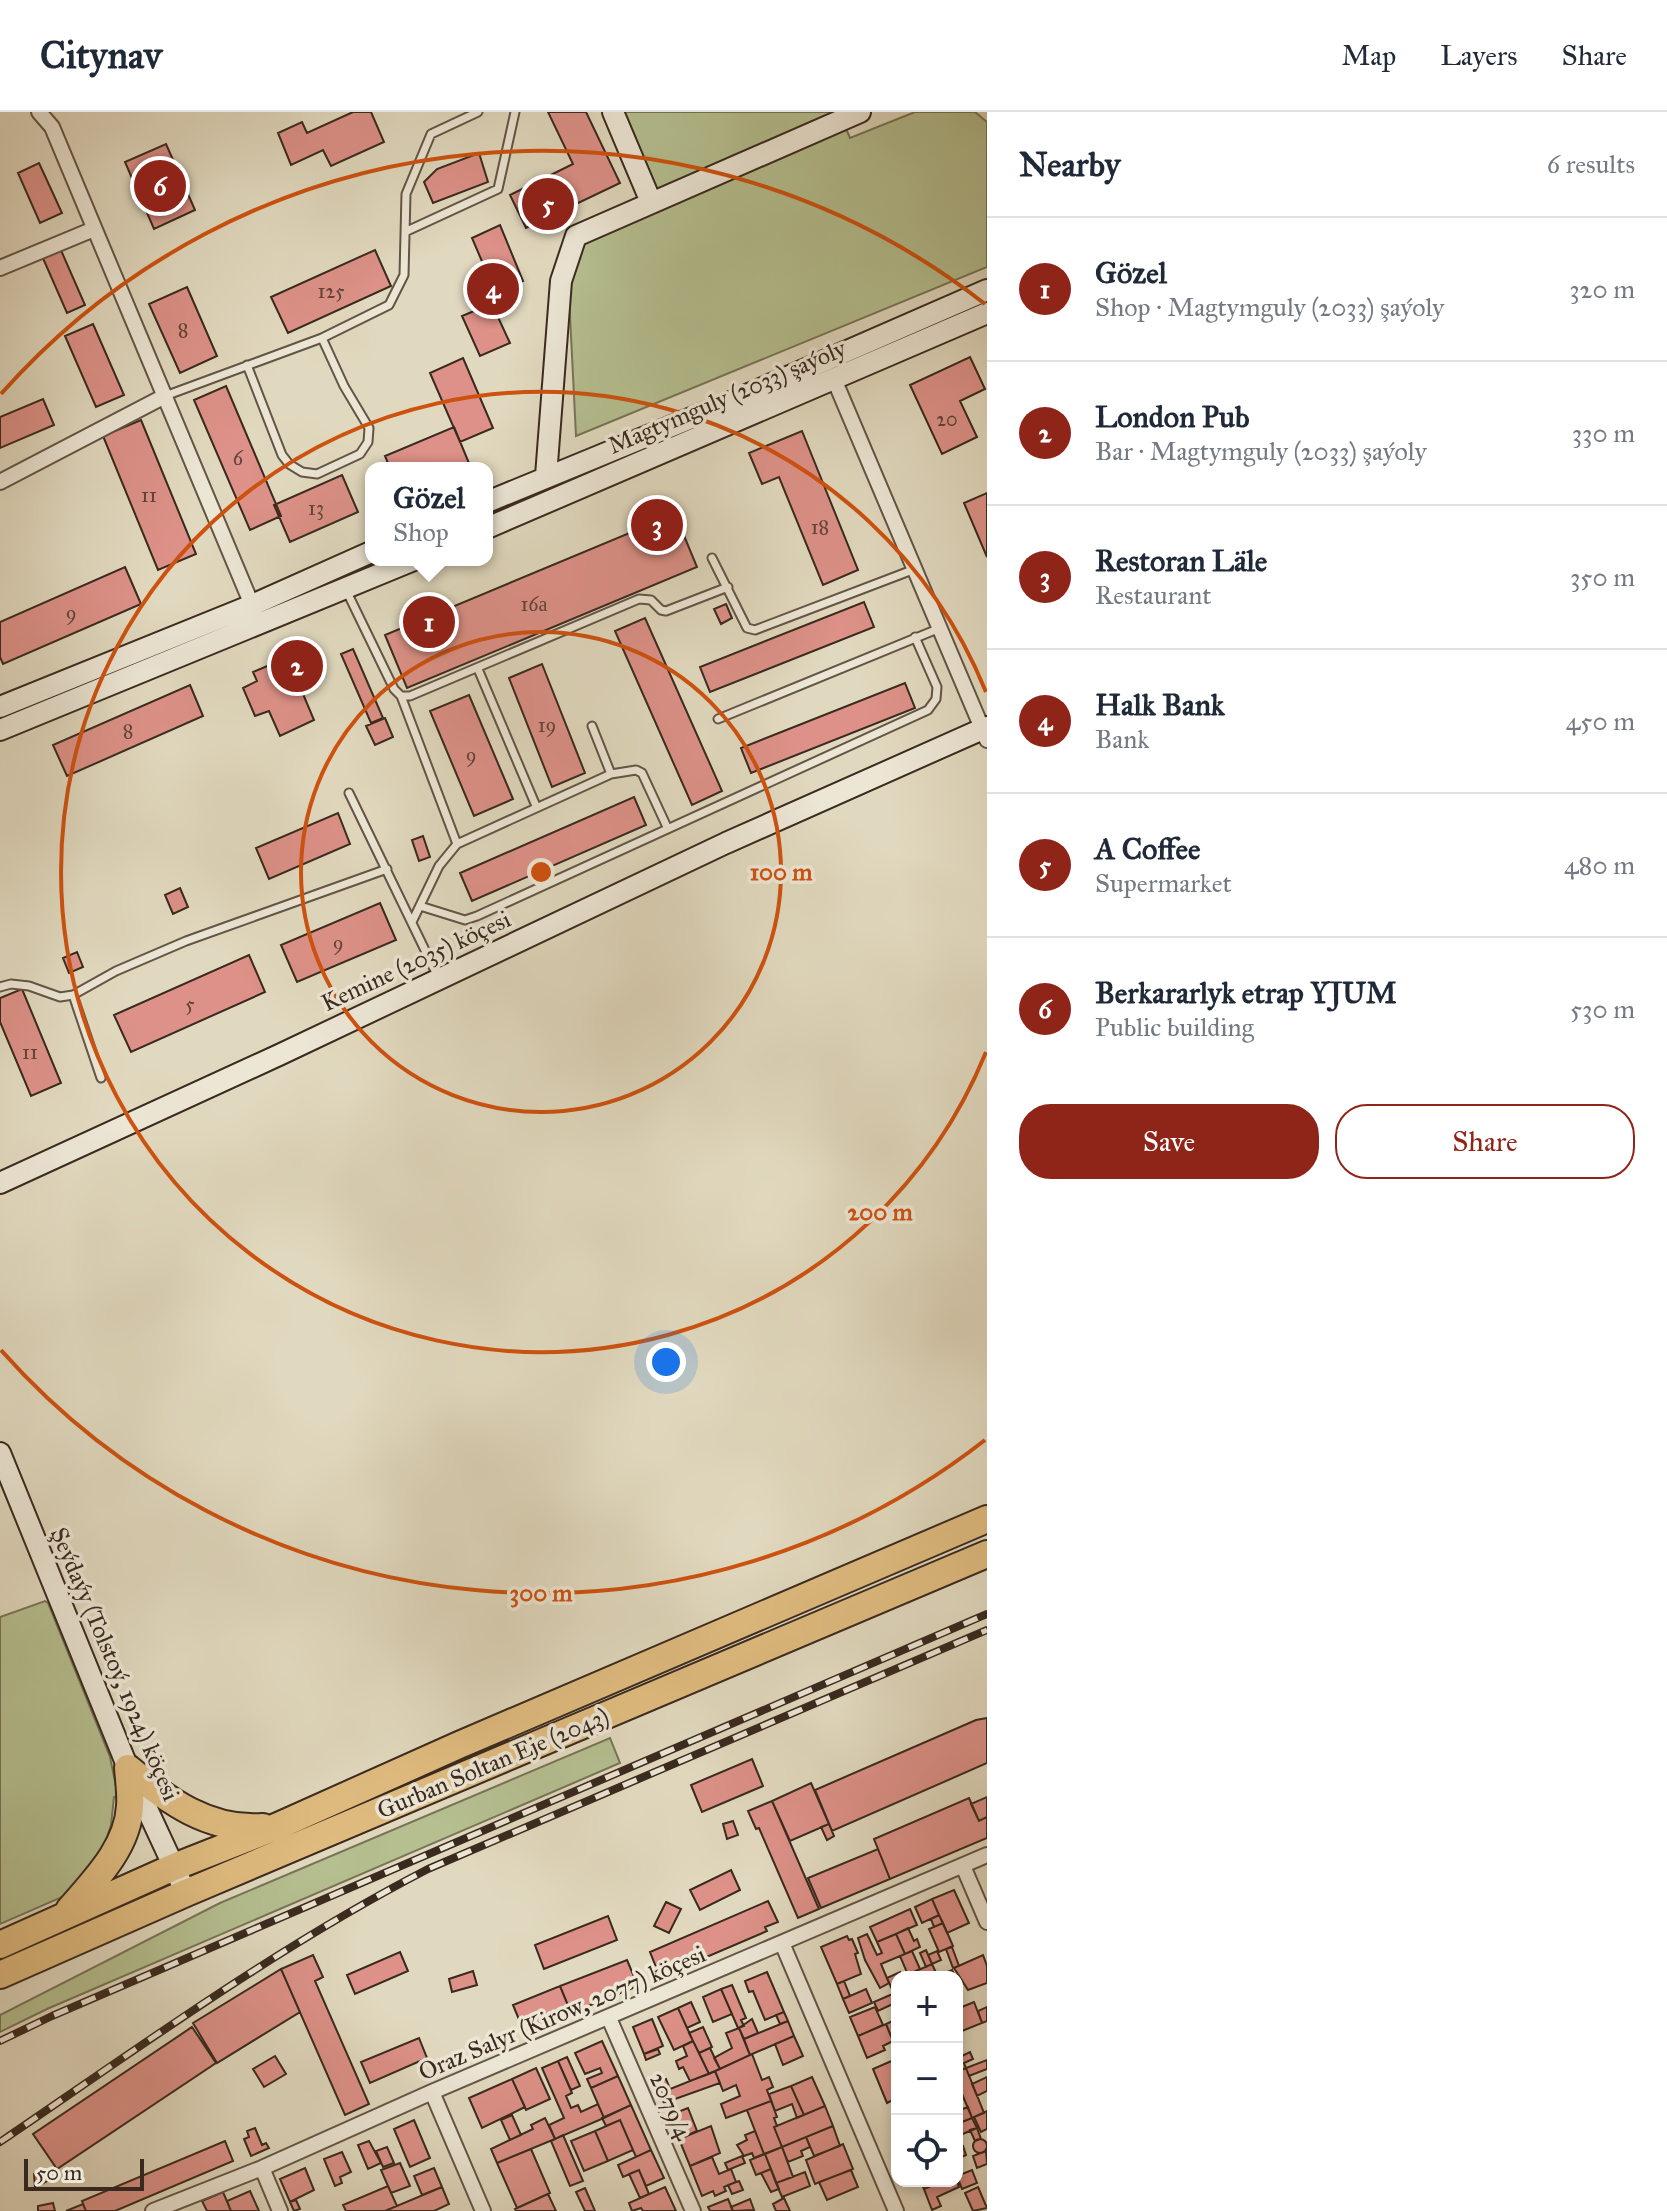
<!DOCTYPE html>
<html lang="en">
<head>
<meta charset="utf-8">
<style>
	body { margin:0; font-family:"IM FELL Great Primer",serif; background:#f2f2f3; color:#1f2937 }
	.controls { position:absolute; right:24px; bottom:24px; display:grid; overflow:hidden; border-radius:16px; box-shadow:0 4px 12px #0003 }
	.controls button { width:72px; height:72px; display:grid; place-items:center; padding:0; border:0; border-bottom:2px solid #e0e1e3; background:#fff; color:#1f2937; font:40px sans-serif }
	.scale { position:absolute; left:24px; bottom:20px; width:120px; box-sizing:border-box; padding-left:8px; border:4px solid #39291e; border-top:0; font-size:22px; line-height:28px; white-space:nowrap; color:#39291e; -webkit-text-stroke:6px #ece6d5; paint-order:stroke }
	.you { position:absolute; left:666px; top:1250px; width:28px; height:28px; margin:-20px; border:6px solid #fff; border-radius:50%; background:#1a73e8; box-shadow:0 0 0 12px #1a73e833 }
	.badge { display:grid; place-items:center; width:52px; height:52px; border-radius:50%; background:#8f2418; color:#fff; font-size:26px; font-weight:700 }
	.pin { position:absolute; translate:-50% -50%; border:4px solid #fff; box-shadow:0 2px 8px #0006 }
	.popup { position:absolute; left:365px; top:350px; width:128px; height:104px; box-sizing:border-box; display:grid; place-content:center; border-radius:16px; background:#fff; filter:drop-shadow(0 2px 6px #0005); font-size:26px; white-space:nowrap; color:#747a83 }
	.popup b { font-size:30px; color:#1f2937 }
	.popup::after { content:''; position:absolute; left:50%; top:100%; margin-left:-16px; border:16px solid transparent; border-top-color:#fff }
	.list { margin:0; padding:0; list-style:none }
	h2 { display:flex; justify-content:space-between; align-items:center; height:104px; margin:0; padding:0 32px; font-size:34px }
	h2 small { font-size:26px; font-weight:400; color:#747a83 }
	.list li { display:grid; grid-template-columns:52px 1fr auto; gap:24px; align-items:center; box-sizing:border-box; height:144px; padding:0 32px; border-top:2px solid #e0e1e3 }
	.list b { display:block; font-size:30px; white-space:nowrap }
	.list p { margin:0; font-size:26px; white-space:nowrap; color:#747a83 }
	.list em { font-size:26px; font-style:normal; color:#747a83 }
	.actions { display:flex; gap:16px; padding:24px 32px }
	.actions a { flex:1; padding:18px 0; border:2px solid #8f2418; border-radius:32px; text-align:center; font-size:28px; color:#8f2418 }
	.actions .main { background:#8f2418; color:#fff }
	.icon { flex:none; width:44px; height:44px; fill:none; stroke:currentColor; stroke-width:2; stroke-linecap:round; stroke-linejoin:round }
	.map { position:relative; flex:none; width:987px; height:2099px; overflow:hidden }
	header { display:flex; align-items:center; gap:48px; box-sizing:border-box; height:112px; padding:0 40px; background:#fff; border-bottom:2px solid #e0e1e3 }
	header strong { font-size:38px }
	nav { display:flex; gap:44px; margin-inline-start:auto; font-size:28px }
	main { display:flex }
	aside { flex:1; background:#fff }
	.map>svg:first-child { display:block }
	.green { fill:#b5bf90; stroke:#777457; stroke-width:2 }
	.building { fill:#dd9188; stroke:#39291e; stroke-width:2 }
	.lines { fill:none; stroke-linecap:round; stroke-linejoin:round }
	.lane-casing { stroke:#635546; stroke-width:11 }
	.street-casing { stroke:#635546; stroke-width:18 }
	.secondary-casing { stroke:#39291e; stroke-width:24 }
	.highway-casing { stroke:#39291e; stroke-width:30 }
	.lane { stroke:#ece6d5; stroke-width:7 }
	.street { stroke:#ece6d5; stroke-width:14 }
	.secondary { stroke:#ece6d5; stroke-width:20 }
	.highway { stroke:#e0bc80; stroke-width:26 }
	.rail-casing { stroke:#39291e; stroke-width:8 }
	.rail { stroke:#ece6d5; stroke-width:5; stroke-dasharray:15; stroke-linecap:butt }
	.ring { fill:none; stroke:#ce520f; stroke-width:4 }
	.labels { text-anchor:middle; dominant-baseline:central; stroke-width:7; stroke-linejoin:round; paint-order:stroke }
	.number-label { font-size:20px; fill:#624338 }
	.street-label { font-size:24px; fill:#39291e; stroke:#ece6d5 }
	.centre { fill:#ce520f; stroke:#ece6d5; stroke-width:4 }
	.ring-label { font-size:24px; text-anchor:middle; font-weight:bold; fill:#ce520f; stroke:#ece6d5; stroke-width:7; stroke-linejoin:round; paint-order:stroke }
</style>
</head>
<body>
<header>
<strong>Citynav</strong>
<nav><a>Map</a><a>Layers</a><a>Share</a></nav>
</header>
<main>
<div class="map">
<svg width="987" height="2099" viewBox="0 0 987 2099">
	<rect width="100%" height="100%" fill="#e1d9bf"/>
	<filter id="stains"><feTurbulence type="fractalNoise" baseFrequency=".0025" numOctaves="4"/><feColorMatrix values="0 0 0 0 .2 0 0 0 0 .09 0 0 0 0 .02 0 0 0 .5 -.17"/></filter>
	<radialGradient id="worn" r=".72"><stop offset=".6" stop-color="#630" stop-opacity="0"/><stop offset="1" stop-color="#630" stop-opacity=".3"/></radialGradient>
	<path class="green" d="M617 0H839L850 26 915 0H975L987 10V155L576 324 567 143 651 90Z
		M45 1489 48 1491 110 1645 118 1684 114 1685 111 1713 103 1737 69 1782 0 1812V1505Z
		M610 1626 620 1651 47 1897 0 1920V1903L220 1791Z"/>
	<path class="building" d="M353 0H371L384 30 331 54 323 38 291 53 278 21 302 10 307 21Z
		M548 0H586L620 71 526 116 510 83 573 52Z
		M166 32 195 98 154 117 125 50Z
		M479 41 488 70 433 91 424 70 437 57Z
		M39 51 62 101 40 111 18 61Z
		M500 113 523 169 508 175 511 190 505 199 497 203 510 231 480 244 462 204 479 197 475 189V182L480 173 490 168 472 126Z
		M60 136 85 193 67 201 42 144Z
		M375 138 391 174 288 221 271 185Z
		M187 175 217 244 180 261 149 192Z
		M93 212 124 283 96 295 65 224Z
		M970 245 985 277 960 289 977 325 942 342 910 273Z
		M463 246 493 316 460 330 430 261Z
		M226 274 281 404 250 418 194 288Z
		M43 287 54 313 0 336V305Z
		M141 308 196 442 158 458 103 324Z
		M454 315 471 356H390L385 344Z
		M802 319 858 458 823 473 779 365 762 372 749 341Z
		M342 363 358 400 290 430 274 393Z
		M987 381V445L964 391Z
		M675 402 697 455 407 576 385 523Z
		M125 455 141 492 3 552 0 545V510Z
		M864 490 874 515 710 580 700 555Z
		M726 492 732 506 721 512 714 497Z
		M645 506 722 679 692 693 615 519Z
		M353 537 383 606 371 611 341 542Z
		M286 546 290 556 302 551 314 577 303 582 314 608 280 624 269 599 255 604 243 576 257 569 253 560Z
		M542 552 585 661 552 675 509 566Z
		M905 571 915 596 751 661 741 636Z
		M190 573 203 604 67 664 53 633Z
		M469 583 513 687 474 704 430 599Z
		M385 606 393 625 375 633 366 614Z
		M634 685 646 713 472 789 460 761Z
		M338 701 350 732 269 767 256 736Z
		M423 724 430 745 419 749 412 728Z
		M180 776 188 795 173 802 165 783Z
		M380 791 396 828 297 870 281 833Z
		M77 840 83 855 69 861 63 846Z
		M249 843 265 880 131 940 114 903Z
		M22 877 61 971 31 984 0 910V886Z
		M987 1606V1651L832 1719 815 1678 976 1608Z
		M752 1647 763 1674 702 1700 691 1673Z
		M811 1671 829 1712 790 1729 772 1689Z
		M987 1685V1705L979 1709 971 1692Z
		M969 1686 979 1709 987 1705V1726L890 1767 874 1727Z
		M772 1689 819 1797 798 1806 759 1716 756 1717 748 1699Z
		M733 1709 738 1723 727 1727 723 1712Z
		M829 1712 834 1724 827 1728 821 1715Z
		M878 1737 890 1767 821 1796 808 1766Z
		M731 1758 740 1778 700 1798 690 1778Z
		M954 1778 969 1811 947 1821 932 1787Z
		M932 1787 939 1803 922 1811 915 1795Z
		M768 1789 778 1810 765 1815 767 1819 660 1865 650 1840Z
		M666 1790 681 1797 669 1821 654 1814Z
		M910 1797 917 1813 877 1830 870 1815Z
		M939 1803 943 1811 934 1815 931 1807Z
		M608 1804 617 1828 544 1857 535 1833Z
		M943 1811 953 1834 939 1840 929 1817Z
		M908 1816 914 1829 917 1827 920 1835 905 1842 896 1822Z
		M867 1822 877 1843 882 1841 877 1830 896 1822 905 1842 881 1852 889 1871 880 1876 865 1848 858 1826Z
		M847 1824 849 1828 852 1827 858 1841 855 1842 861 1862 837 1872 821 1835Z
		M952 1835 959 1854 953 1856 946 1837Z
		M926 1838 932 1852 926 1855 920 1841Z
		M912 1839 920 1857 908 1863 900 1844Z
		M937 1839 941 1848 932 1852 928 1843Z
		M400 1840 408 1859 355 1882 347 1863Z
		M313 1843 323 1865 315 1869 369 1992 345 2003 281 1857Z
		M983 1843 987 1854V1871L968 1878 954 1856Z
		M627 1848 638 1874 571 1901 560 1874Z
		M932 1852 937 1863 918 1865 916 1859Z
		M281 1857 300 1900 217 1951 193 1911Z
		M952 1858 955 1864 941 1865 940 1863Z
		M473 1859 477 1873 452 1880 449 1867Z
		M767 1860 784 1900 765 1908 753 1879 749 1880 745 1869Z
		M900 1860 902 1865H897V1880L894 1882 887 1866Z
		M844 1869 850 1884 843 1887 837 1872Z
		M732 1873 746 1906 741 1908 744 1914 738 1916 721 1877Z
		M560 1874 572 1903 525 1922 513 1893Z
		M721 1877 732 1902 713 1910 703 1885Z
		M866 1877 872 1891 849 1901 843 1887Z
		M897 1880V1890L878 1899 874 1890Z
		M691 1890 700 1910 687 1916 678 1896Z
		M974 1890 982 1911 957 1921V1897Z
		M875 1895 883 1913 858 1924 850 1905Z
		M987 1895V1909L982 1911 978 1899Z
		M678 1896 693 1929 674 1938 658 1905Z
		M784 1900 788 1909 780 1912 776 1903Z
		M652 1907 663 1934 644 1942 633 1915Z
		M752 1907 758 1921 744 1927 739 1916Z
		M897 1907V1919L890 1922 886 1912Z
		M788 1909 794 1924 750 1943 744 1927Z
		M886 1912 893 1929 883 1934 885 1938 867 1946 858 1924Z
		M192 1915 216 1951 57 2057 33 2022Z
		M703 1915 712 1935 699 1941 689 1921Z
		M739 1916 750 1943 720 1957 714 1946 732 1936 726 1921Z
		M794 1924 803 1944 783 1953 775 1932Z
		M419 1926 427 1946 370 1971 361 1950Z
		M602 1929 618 1964 591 1976 587 1967 602 1961 600 1956 585 1962 575 1941Z
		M693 1929 709 1962 690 1969 683 1955 679 1957 676 1949 687 1944 683 1934Z
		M710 1936 720 1957 709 1962 699 1941Z
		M658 1937 660 1942 646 1948 644 1942Z
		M960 1938 962 1944 970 1940 973 1947 964 1951 966 1956 957 1960V1939Z
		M752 1942 762 1968 769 1965 773 1975 767 1978 771 1989 726 2006 721 1992 740 1984 736 1973 723 1979 715 1959Z
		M275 1944 286 1962 264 1975 253 1957Z
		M567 1945 580 1974 571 1978 558 1949Z
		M896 1947 897 1986 887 1991 873 1957Z
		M987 1948V1957L969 1964 966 1956Z
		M558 1949 572 1981 566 1984 571 1996 578 1993 581 2000 598 1992 604 2006 555 2027 549 2013 564 2006 542 1956Z
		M536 1956 550 1987 526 1998 512 1967Z
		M966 1956 984 2001 972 2006 957 1970V1960Z
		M715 1959 720 1971 664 1991 660 1981Z
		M618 1964 631 1993 604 2006 591 1976Z
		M812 1965 825 1994 804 2003 791 1974Z
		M987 1965V1979L977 1984 972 1972Z
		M512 1967 525 1995 482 2016 469 1986Z
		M666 1967 670 1977 660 1981 656 1971Z
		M791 1974 804 2003 797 2006 792 1992 775 1999 769 1982Z
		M771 1989 777 2005 774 2006 777 2014 774 2015 782 2035 764 2042 747 1998Z
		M631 1993 651 2038 636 2045 620 2008 606 2014 602 2006Z
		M825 1994 833 2014 782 2035 774 2015Z
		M968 1995 972 2006 957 2012V1999Z
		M688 1996 697 2019 679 2027 670 2003Z
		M987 1999V2017L981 2020 974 2005Z
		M512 2003 521 2023 510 2028 501 2008Z
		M545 2006 555 2027 497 2051 491 2037 533 2017 531 2013Z
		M972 2006 977 2016 958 2024 957 2012Z
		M414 2008 430 2046 410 2055 394 2017Z
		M620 2008 633 2038 608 2049 595 2019Z
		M711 2014 720 2041 690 2054 679 2027Z
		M833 2014 840 2034 814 2044 806 2025Z
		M255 2016 262 2033 266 2031 269 2036 251 2044 244 2027 249 2025 247 2019Z
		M977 2016 981 2027 975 2029 970 2018Z
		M595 2019 608 2049 584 2059 571 2029Z
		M755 2019 764 2042 754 2046 752 2041 744 2044 737 2033 747 2028 745 2023Z
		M563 2023 583 2069 570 2074 551 2029Z
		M806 2025 810 2035 801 2039 803 2044 788 2050 782 2035Z
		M973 2034a7 7 0 1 1 14 0a7 7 0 1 1-14 0Z
		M225 2029 233 2049 115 2099H86L82 2089Z
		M369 2029 381 2051 368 2057 358 2033Z
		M843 2032 853 2057 815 2072 806 2048Z
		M963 2034 966 2043 958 2047 957 2036Z
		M387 2035 394 2051 383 2055 376 2039Z
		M782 2035 793 2065 776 2071 765 2042Z
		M531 2037 550 2081 517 2096 497 2051Z
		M651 2038 664 2066 646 2074 639 2058 623 2065 618 2053Z
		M986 2039 987 2052 977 2056 973 2044Z
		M342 2040 351 2060 340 2065 342 2071 335 2074 324 2047Z
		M765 2042 771 2057 756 2063 750 2048Z
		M742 2044 745 2051 728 2058 725 2051Z
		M712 2045 719 2062 731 2057 736 2070 724 2075 726 2079 715 2084 713 2079 702 2084 690 2054Z
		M400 2051 410 2074 391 2081 381 2058Z
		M305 2056 314 2078 290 2090 280 2067Z
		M434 2056 442 2075 422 2083 414 2064Z
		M42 2057 49 2068 35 2076 34 2062Z
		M771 2057 779 2077 771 2080 761 2061Z
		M639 2058 649 2082 640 2086 629 2062Z
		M851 2058 858 2075 827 2088 819 2070Z
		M972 2058 977 2071 962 2077 957 2064Z
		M805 2060 810 2074 782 2085 776 2071Z
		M739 2069 743 2078 732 2082 728 2073Z
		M920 2069H942L924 2077Z
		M942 2069H957L959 2075 937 2085 941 2094 932 2098 924 2077Z
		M388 2074 397 2094 385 2099H346L343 2093Z
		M442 2075 449 2092 434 2099H385Z
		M665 2075 676 2099H643L641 2096 632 2099 629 2091Z
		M978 2075 987 2096 973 2099 965 2081Z
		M585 2076 595 2099H585L576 2080Z
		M250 2079 259 2099H231L227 2089Z
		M223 2080 231 2099H207L202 2089Z
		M548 2082 556 2099H516L515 2097Z
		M784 2086 790 2099H776L773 2092Z
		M728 2087 733 2099H710L708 2095Z
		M750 2087 754 2098 733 2099 731 2095Z
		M296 2088 300 2097 294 2099 290 2090Z
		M53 2091 55 2099H38V2094Z
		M83 2092 86 2099H66Z"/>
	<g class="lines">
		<g class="lane-casing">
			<path id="lane" d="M407 119 498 77 515 0
				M247 253 282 343 289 352 302 360 317 362 360 342 368 330 369 316 344 274 322 226
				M165 284 322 226 389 193 404 163 406 82 431 22 478 0
				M712 446 747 516 755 518 915 457
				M347 480 394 577 401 584H410L639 487 651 488 661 498 666 499 728 475
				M478 557 536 694
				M401 584 457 732
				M718 607 940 516
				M592 614 611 662
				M349 681 438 865
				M420 794 465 808 477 804 928 598 936 587 937 575 915 525
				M412 810 439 754 457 732 611 662 636 658 642 661 667 715
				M0 875 11 872 29 874 60 885 73 883 116 859 186 829 387 757
				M73 883 101 966"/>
		</g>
		<g class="street-casing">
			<path id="street" d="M39 0 52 15 252 493
				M0 156 94 117
				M834 267 987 628
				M0 370 163 285
				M963 1754 987 1810
				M782 1831 896 2099
				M609 1906 693 2099
				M432 1980 483 2099
				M262 2056 280 2099
				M153 2099 262 2056 432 1980 987 1743"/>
		</g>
		<g class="secondary-casing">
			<path id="secondary" d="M613 0 651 90
				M546 364 561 169 576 124 860 0
				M487 390 735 288 987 178
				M487 416 987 201
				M0 595 252 493 371 440
				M0 618 414 448
				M0 1071 279 943 726 731 987 615
				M0 1341 128 1656 186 1781"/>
		</g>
		<g class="highway-casing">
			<path id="highway" d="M128 1656C168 1689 209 1719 263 1715
				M69 1798C95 1768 128 1735 130 1694 131 1682 129 1669 128 1656
				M0 1833 174 1755 278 1714 459 1633 987 1407
				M0 1863 186 1781 987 1442"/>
		</g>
		<use href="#lane" class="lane"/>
		<use href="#street" class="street"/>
		<use href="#secondary" class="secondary"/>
		<use href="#highway" class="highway"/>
		<g class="rail-casing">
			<path id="rail" d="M0 1929 52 1904 987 1502
				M0 2030C140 1935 277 1835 428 1757L987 1518"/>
		</g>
		<use href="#rail" class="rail"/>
	</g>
	<g class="ring">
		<circle cx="541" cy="760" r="240"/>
		<path d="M986 940A480 480 0 1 1 986 580"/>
		<path d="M985 1328A721 721 0 0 1 1 1238M1 282A721 721 0 0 1 985 192"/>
	</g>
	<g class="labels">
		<g class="number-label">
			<text x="331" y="179">125</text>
			<text x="183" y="218">8</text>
			<text x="947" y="307">20</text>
			<text x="238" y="346">6</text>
			<text x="149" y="383">11</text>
			<text x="316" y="396">13</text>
			<text x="820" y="415">18</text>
			<text x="534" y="492">16а</text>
			<text x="71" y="501">9</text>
			<text x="547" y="613">19</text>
			<text x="128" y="619">8</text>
			<text x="471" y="643">9</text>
			<text x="338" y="831">9</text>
			<text x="190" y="892">5</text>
			<text x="30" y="940">11</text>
		</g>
		<g class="street-label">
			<text transform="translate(727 285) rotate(-23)">Magtymguly (2033) şaýoly</text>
			<text transform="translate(416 849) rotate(-25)">Kemine (2035) köçesi</text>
			<text transform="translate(115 1552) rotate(67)">Şeýdaýy (Tolstoý, 1924) köçesi</text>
			<text transform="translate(493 1651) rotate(-23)">Gurban Soltan Eje (2043)</text>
			<text transform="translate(562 1901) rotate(-23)">Oraz Salyr (Kirow, 2077) köçesi</text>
			<text transform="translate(671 1994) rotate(66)">2079/4</text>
		</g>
	</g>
	<circle cx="541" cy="760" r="12" class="centre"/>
	<g class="ring-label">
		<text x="781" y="768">100 m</text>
		<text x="880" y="1108">200 m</text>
		<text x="541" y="1489">300 m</text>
	</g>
	<rect width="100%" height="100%" filter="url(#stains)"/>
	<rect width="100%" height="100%" fill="url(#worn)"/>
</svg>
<div class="controls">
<button>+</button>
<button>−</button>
<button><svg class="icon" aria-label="locate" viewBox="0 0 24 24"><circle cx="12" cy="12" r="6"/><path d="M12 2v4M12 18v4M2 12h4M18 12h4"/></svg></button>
</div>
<div class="scale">50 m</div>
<div class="you"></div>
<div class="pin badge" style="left:429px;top:510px">1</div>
<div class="popup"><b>Gözel</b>Shop</div>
<div class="pin badge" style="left:297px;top:554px">2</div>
<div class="pin badge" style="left:657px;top:413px">3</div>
<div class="pin badge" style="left:493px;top:177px">4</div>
<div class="pin badge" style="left:548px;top:92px">5</div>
<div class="pin badge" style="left:160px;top:74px">6</div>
</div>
<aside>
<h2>Nearby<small>6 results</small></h2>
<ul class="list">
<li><span class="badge">1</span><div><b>Gözel</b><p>Shop · Magtymguly (2033) şaýoly</p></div><em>320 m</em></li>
<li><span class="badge">2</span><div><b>London Pub</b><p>Bar · Magtymguly (2033) şaýoly</p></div><em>330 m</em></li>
<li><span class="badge">3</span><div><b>Restoran Läle</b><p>Restaurant</p></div><em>350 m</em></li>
<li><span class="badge">4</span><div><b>Halk Bank</b><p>Bank</p></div><em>450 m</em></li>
<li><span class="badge">5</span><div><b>A Coffee</b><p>Supermarket</p></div><em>480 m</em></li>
<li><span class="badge">6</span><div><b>Berkararlyk etrap YJUM</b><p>Public building</p></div><em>530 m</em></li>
</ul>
<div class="actions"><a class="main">Save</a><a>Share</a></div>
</aside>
</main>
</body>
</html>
